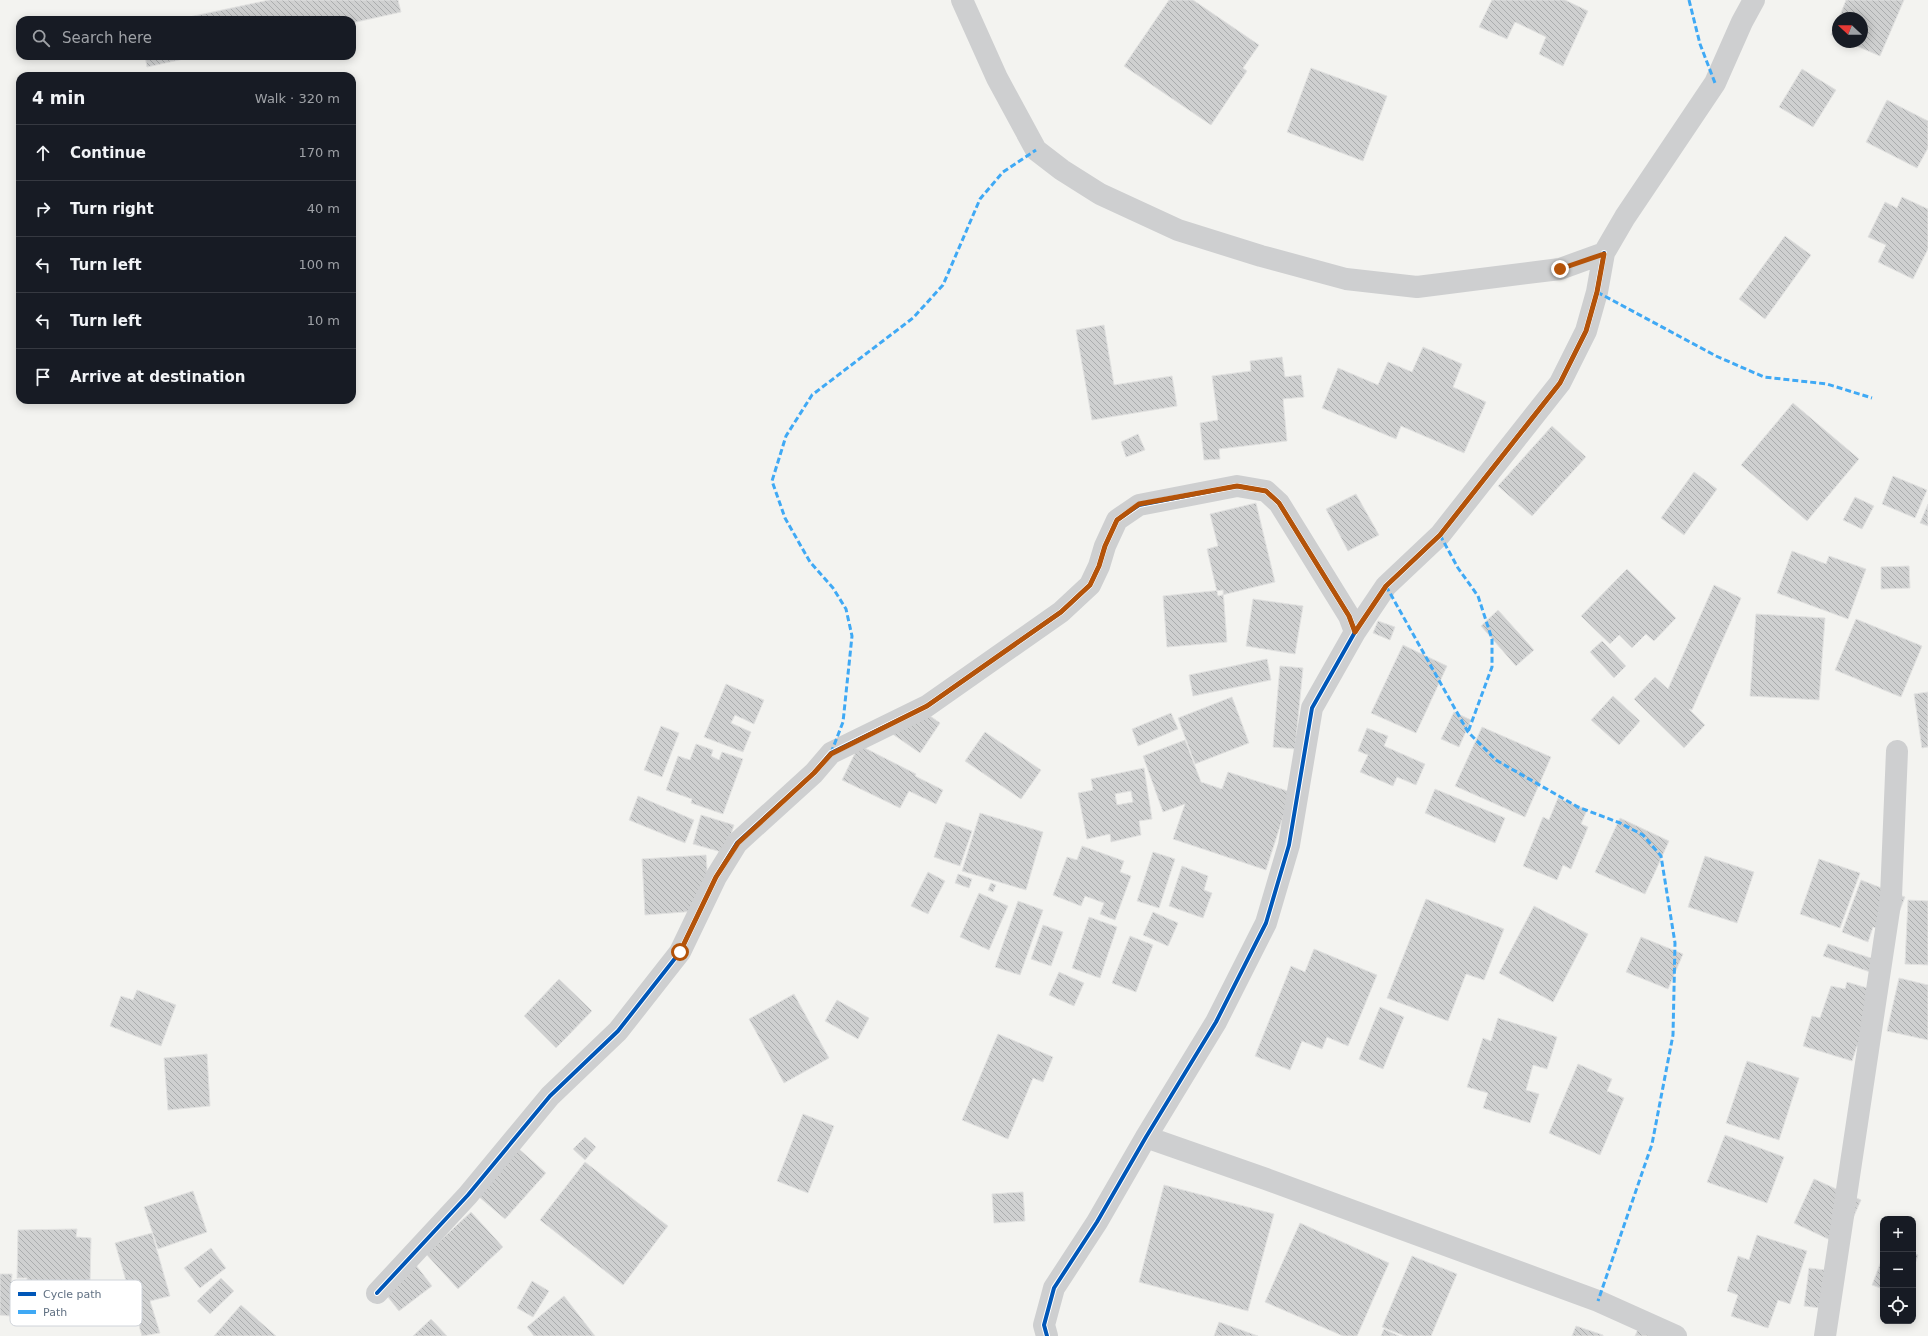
<!DOCTYPE html>
<html lang="en">
<head>
<meta charset="utf-8">
<style>
	body { margin:0; font-family:"DejaVu Sans",sans-serif; background:#242831; color:#f1f3f6 }
	.controls { position:absolute; right:12px; bottom:12px; display:grid; overflow:hidden; border-radius:8px; box-shadow:0 2px 10px #0003 }
	.controls button { width:36px; height:36px; display:grid; place-items:center; padding:0; border:0; border-bottom:1px solid #363941; background:#171b24; color:#f1f3f6; font:20px sans-serif }
	.compass { position:absolute; left:1832px; top:12px; width:36px; height:36px; border-radius:50%; background:#171b24; box-shadow:0 2px 10px #0003; rotate:292deg }
	.stop { position:absolute; width:12px; height:12px; margin:-9px; border:3px solid #b45309; border-radius:50%; background:#fff }
	.stop.end { background:#b45309; border-color:#fff; box-shadow:0 1px 4px #0008 }
	.list { margin:0; padding:0; list-style:none }
	h2 { display:flex; justify-content:space-between; align-items:center; height:52px; margin:0; padding:0 16px; font-size:17px }
	h2 small { font-size:13px; font-weight:400; color:#9ea1a6 }
	.list li { display:grid; grid-template-columns:26px 1fr auto; gap:12px; align-items:center; box-sizing:border-box; height:56px; padding:0 16px; border-top:1px solid #363941 }
	.list b { display:block; font-size:15px; white-space:nowrap }
	.list em { font-size:13px; font-style:normal; color:#9ea1a6 }
	.icon { flex:none; width:22px; height:22px; fill:none; stroke:currentColor; stroke-width:2; stroke-linecap:round; stroke-linejoin:round }
	.map { position:relative; flex:none; width:1928px; height:1336px; overflow:hidden }
	.search { position:absolute; background:#171b24; box-shadow:0 2px 10px #0003; left:16px; top:16px; width:340px; height:44px; display:flex; align-items:center; gap:10px; box-sizing:border-box; padding:0 14px; border-radius:12px; color:#9ea1a6; font-size:15px }
	.panel { position:absolute; background:#171b24; box-shadow:0 2px 10px #0003; left:16px; top:72px; width:340px; height:332px; border-radius:12px }
	.map>svg:first-child { display:block }
	.building { fill:url(#building-back-hatch); stroke:#e2e2e1; fill-rule:evenodd }
	.lines { fill:none; stroke-linecap:round; stroke-linejoin:round }
	.minor { stroke:#cecfd0; stroke-width:22 }
	.quiet { stroke:#3fa9f5; stroke-width:3; stroke-dasharray:6 3; stroke-linecap:butt }
	.cycleway-casing { stroke:#fff; stroke-width:6 }
	.cycleway { stroke:#0057b8; stroke-width:4 }
	.route { stroke:#b45309; stroke-width:5 }
	.key { fill:#fff; stroke:#d0d4da; stroke-width:1 }
	.key-label { font-size:11px; fill:#617183 }
</style>
</head>
<body>
<div class="map">
<svg width="1928" height="1336" viewBox="0 0 1928 1336">
	<defs>
		<pattern id="building-back-hatch" width="6" height="6" patternUnits="userSpaceOnUse"><rect width="6" height="6" fill="#cfd0d0"/><path d="M-1 5l2 2M0 0l6 6M5-1l2 2" fill="none" stroke="#abadae"/></pattern>
	</defs>
	<rect width="100%" height="100%" fill="#f3f3f0"/>
	<path class="building" d="M269 0H398L401 12 352 23V20H175Z
		M1169 0H1193L1259 45 1243 68 1247 71 1211 125 1124 66Z
		M1492 0H1565L1588 11 1563 66 1539 54 1546 37 1515 22 1507 39 1479 27Z
		M1846 0H1904L1880 56 1847 42H1862V18H1839Z
		M1838 19V38L1831 35Z
		M145 56H197L147 67Z
		M1311 68 1387 96 1363 161 1287 132Z
		M1802 69 1836 90 1813 127 1779 107Z
		M1887 100 1928 121V148L1917 168 1866 142Z
		M1902 197 1928 209V249L1913 279 1878 262 1886 245 1868 237 1885 202 1897 208Z
		M1785 236 1811 255 1765 319 1739 299Z
		M1104 325 1114 385 1172 376 1177 406 1092 420 1076 330Z
		M1423 347 1462 364 1453 387 1486 402 1464 453 1401 426 1396 439 1322 408 1338 368 1378 385 1388 362 1412 372Z
		M1282 357 1285 377 1301 375 1304 397 1283 399 1287 441 1219 449 1220 459 1204 460 1200 423 1218 420 1212 376 1251 371 1250 361Z
		M1793 403 1859 459 1807 521 1741 465Z
		M1552 426 1586 457 1532 516 1498 486Z
		M1138 434 1145 450 1126 457 1121 442Z
		M1694 472 1717 489 1684 535 1661 518Z
		M1893 476 1927 490 1915 518 1882 504Z
		M1356 494 1379 535 1348 551 1326 509Z
		M1855 497 1874 506 1862 529 1843 520Z
		M1256 503 1275 582 1218 596 1207 549 1218 546 1210 514Z
		M1928 504V526L1920 523Z
		M1792 551 1826 564 1829 556 1866 569 1848 619 1777 593Z
		M1909 566 1910 588 1881 589V567Z
		M1627 569 1676 618 1654 641 1646 634 1632 648 1619 635 1610 644 1581 616Z
		M1714 585 1741 598 1692 710 1689 709 1705 725 1684 748 1634 699 1655 677 1668 689Z
		M1223 590 1227 642 1167 647 1163 596Z
		M1253 599 1303 606 1295 654 1246 646Z
		M1498 610 1534 650 1516 666 1481 626Z
		M1756 614 1825 618 1819 700 1750 696Z
		M1856 619 1922 646 1901 697 1835 670Z
		M1378 621 1395 627 1390 640 1373 633Z
		M1602 641 1626 666 1614 678 1590 652Z
		M1403 645 1447 666 1416 733 1371 713Z
		M1267 659 1271 680 1193 696 1189 675Z
		M1280 666 1303 668 1295 749 1273 747Z
		M726 684 764 700 754 724 735 715 731 723 751 732 743 752 704 737Z
		M1928 692V747L1922 748 1914 694Z
		M1613 696 1640 721 1619 745 1591 720Z
		M1232 697 1249 743 1195 764 1178 718Z
		M912 703 940 723 920 753 891 733Z
		M1454 712 1471 720 1459 747 1441 739Z
		M1171 713 1178 729 1138 746 1132 729Z
		M661 726 679 733 662 777 644 770Z
		M1482 727 1551 757 1525 817 1455 786Z
		M1367 728 1388 736 1384 746 1425 764 1416 785 1397 777 1393 786 1360 772 1368 755 1358 751Z
		M985 732 1041 770 1021 799 965 761Z
		M1185 740 1201 782 1222 789 1228 772 1291 792 1266 870 1173 839 1185 804 1163 812 1143 756Z
		M696 744 713 750 711 756 719 760 722 752 743 759 723 814 691 803 692 799 666 790 678 756 690 760Z
		M859 745 916 774 915 776 943 790 936 804 909 791 900 808 842 780Z
		M1144 768 1152 819 1139 821 1141 835 1111 842 1110 834 1087 839 1078 793 1093 790 1091 779ZM1131 791 1133 802 1117 805 1115 794Z
		M1435 789 1505 818 1495 843 1425 813Z
		M638 796 694 820 685 843 629 820Z
		M1558 798 1587 810 1581 824 1588 827 1571 869 1563 865 1557 880 1523 866 1543 817 1549 820Z
		M980 813 1043 832 1026 890 962 871Z
		M701 815 734 825 725 853 693 844Z
		M1620 818 1669 841 1645 894 1595 872Z
		M946 822 972 831 960 866 934 857Z
		M1082 846 1124 861 1120 872 1131 876 1115 920 1100 914 1104 903 1085 896 1081 906 1053 895 1067 857 1077 860Z
		M1153 852 1175 859 1159 908 1137 901Z
		M706 855 710 910 645 915 642 859Z
		M1705 856 1754 872 1737 923 1688 907Z
		M1819 859 1860 873 1840 928 1800 914Z
		M1182 866 1208 876 1204 890 1212 893 1203 918 1169 906Z
		M928 872 945 881 928 914 911 906Z
		M958 874 972 879 969 888 955 883Z
		M1861 880 1905 897 1891 933 1873 927 1868 942 1842 932Z
		M991 883 996 885 993 892 988 890Z
		M979 893 1008 906 989 950 960 937Z
		M1426 899 1504 929 1484 980 1466 974 1448 1021 1387 998Z
		M1908 900 1928 901V965L1905 964Z
		M1018 901 1043 910 1020 975 995 967Z
		M1534 906 1588 934 1553 1002 1499 973Z
		M1153 912 1178 923 1168 946 1143 935Z
		M1089 917 1117 927 1100 978 1072 968Z
		M1043 925 1063 932 1051 966 1031 959Z
		M1130 936 1153 945 1136 992 1112 983Z
		M1641 937 1683 954 1668 989 1626 972Z
		M1828 944 1886 963 1882 976 1823 956Z
		M1314 949 1377 975 1348 1046 1327 1037 1322 1049 1302 1041 1290 1070 1255 1056 1291 966 1305 972Z
		M1059 972 1084 983 1074 1006 1049 995Z
		M1899 978 1928 985V1040L1887 1031Z
		M559 979 592 1011 556 1048 524 1016Z
		M1847 982 1874 990 1869 1049 1857 1046 1852 1061 1803 1046 1812 1016 1820 1018 1831 986 1845 989Z
		M137 990 176 1005 161 1046 110 1026 121 996 133 1000Z
		M794 994 829 1058 784 1083 749 1019Z
		M837 1000 869 1018 858 1039 825 1021Z
		M1380 1007 1404 1017 1383 1069 1359 1059Z
		M1498 1018 1557 1037 1547 1069 1533 1065 1526 1090 1539 1094 1530 1123 1483 1108 1488 1093 1467 1087 1483 1038 1491 1041Z
		M998 1034 1053 1057 1043 1082 1033 1078 1008 1139 962 1120Z
		M207 1054 210 1106 168 1110 164 1058Z
		M1747 1061 1799 1078 1779 1140 1726 1123Z
		M1578 1064 1612 1079 1607 1091 1624 1098 1600 1155 1549 1133Z
		M803 1114 834 1126 808 1193 777 1181Z
		M1725 1135 1784 1157 1767 1203 1707 1182Z
		M585 1137 596 1147 585 1160 573 1149Z
		M519 1149 546 1173 505 1219 478 1196Z
		M585 1162 668 1226 623 1285 540 1220Z
		M1814 1179 1861 1200 1841 1245 1794 1223Z
		M1164 1185 1274 1214 1248 1311 1139 1282Z
		M193 1191 207 1232 158 1249 144 1207Z
		M1023 1192 1025 1221 994 1223 992 1194Z
		M471 1212 503 1247 458 1289 426 1254Z
		M1300 1223 1389 1263 1357 1336H1343L1265 1302Z
		M77 1229 76 1237 91 1238 90 1284 77 1285V1316H27V1278H17L18 1230Z
		M152 1233 170 1296 150 1301 160 1333 142 1336 115 1243Z
		M1757 1235 1807 1251 1790 1304 1778 1300 1768 1328 1731 1316 1738 1295 1727 1291 1738 1256 1749 1260Z
		M211 1248 226 1268 200 1288 184 1268Z
		M1913 1253 1918 1255 1913 1270Z
		M409 1256 432 1286 399 1311 376 1282Z
		M1412 1256 1457 1274 1431 1336H1405L1382 1327Z
		M1883 1256V1289L1872 1285Z
		M1809 1268 1833 1271 1828 1309 1804 1306Z
		M0 1274H12L10 1316 0 1315Z
		M221 1278 234 1291 210 1314 197 1301Z
		M532 1281 549 1291 533 1317 517 1308Z
		M564 1296 595 1336H534L527 1327Z
		M241 1305 276 1336H214Z
		M431 1319 447 1336H413Z
		M1219 1322 1258 1336H1214Z
		M1576 1326 1603 1335V1336H1572Z
		M1384 1329 1399 1336H1381Z
		M1638 1329 1654 1336H1635Z"/>
	<g class="lines">
		<path class="minor" d="M962 0 997 78 1036 150 1062 170 1100 194 1178 230 1261 256 1346 279 1417 287 1560 269 1604 253 1625 217 1715 83 1742 22 1754 0
			M1146 1137 1266 1179 1598 1301 1676 1336
			M377 1293 468 1195 550 1096 618 1031 680 952 716 877 737 843 814 773 831 753 927 706 1061 612 1090 585 1099 566 1105 546 1117 520 1139 505 1237 486 1266 491 1279 503 1349 616 1355 632
			M1047 1336 1044 1325 1054 1288 1097 1222 1146 1137 1216 1022 1266 923 1289 845 1312 708 1355 632 1386 586 1440 535 1560 383 1586 331 1597 292 1604 253
			M1825 1336 1891 897 1897 751"/>
		<path class="quiet" d="M1689 0 1700 44 1715 83
			M1597 292 1716 356 1764 377 1827 384 1872 398
			M1440 535 1458 568 1478 596 1492 639V667L1468 732
			M1386 586 1468 732 1496 760 1578 807 1620 823 1643 835 1661 856 1675 943 1673 1035 1652 1144 1598 1301
			M831 753 843 722 852 636 846 609 833 588 810 562 785 518 772 481 786 436 812 395 913 318 943 285 980 199 1003 172 1036 150"/>
		<g class="cycleway-casing">
			<path id="cycleway" d="M377 1293 468 1195 550 1096 618 1031 680 952 716 877 737 843 814 773 831 753 927 706 1061 612 1090 585 1099 566 1105 546 1117 520 1139 505 1237 486 1266 491 1279 503 1349 616 1355 632
				M1047 1336 1044 1325 1054 1288 1097 1222 1146 1137 1216 1022 1266 923 1289 845 1312 708 1355 632 1386 586 1440 535 1560 383 1586 331 1597 292 1604 253"/>
		</g>
		<use href="#cycleway" class="cycleway"/>
	</g>
	<g class="lines">
		<path class="route" d="M680 952 716 877 738 843 814 773 831 754 927 706 1061 612 1090 585 1099 566 1105 546 1117 520 1139 504 1237 486 1266 491 1279 503 1349 616 1355 632 1386 586 1440 535 1560 383 1586 331 1597 292 1604 254 1560 269"/>
	</g>
	<rect x="10" y="1280" width="132" height="46" rx="6" class="key"/>
	<rect x="18" y="1292" width="18" height="4" fill="#0057b8"/>
	<rect x="18" y="1310" width="18" height="4" fill="#3fa9f5"/>
	<g class="key-label">
		<text x="43" y="1298">Cycle path</text>
		<text x="43" y="1316">Path</text>
	</g>
</svg>
<div class="controls">
<button>+</button>
<button>−</button>
<button><svg class="icon" aria-label="locate" viewBox="0 0 24 24"><circle cx="12" cy="12" r="6"/><path d="M12 2v4M12 18v4M2 12h4M18 12h4"/></svg></button>
</div>
<svg class="compass" viewBox="-18 -18 36 36"><path d="M0-13l5 13h-10z" fill="#e53935"/><path d="M0 13l5-13h-10z" fill="#9ea1a6"/></svg>
<div class="stop" style="left:680px;top:952px"></div>
<div class="stop end" style="left:1560px;top:269px"></div>
<div class="search"><svg class="icon" aria-label="search" viewBox="0 0 24 24"><circle cx="10" cy="10" r="6"/><path d="M15 15l6 6"/></svg>Search here</div>
<section class="panel">
<h2>4 min<small>Walk · 320 m</small></h2>
<ul class="list">
<li><svg class="icon" aria-label="ahead" viewBox="0 0 24 24"><path d="M12 20V5M6 11l6-6 6 6"/></svg><div><b>Continue</b></div><em>170 m</em></li>
<li><svg class="icon" aria-label="right" viewBox="0 0 24 24"><path d="M7 20v-9h11M14 6l5 5-5 5"/></svg><div><b>Turn right</b></div><em>40 m</em></li>
<li><svg class="icon" aria-label="left" viewBox="0 0 24 24"><path d="M17 20v-9H6M10 6l-5 5 5 5"/></svg><div><b>Turn left</b></div><em>100 m</em></li>
<li><svg class="icon" aria-label="left" viewBox="0 0 24 24"><path d="M17 20v-9H6M10 6l-5 5 5 5"/></svg><div><b>Turn left</b></div><em>10 m</em></li>
<li><svg class="icon" aria-label="arrive" viewBox="0 0 24 24"><path d="M6 21V4h12l-3 4 3 4H6"/></svg><div><b>Arrive at destination</b></div></li>
</ul>
</section>
</div>
</body>
</html>
